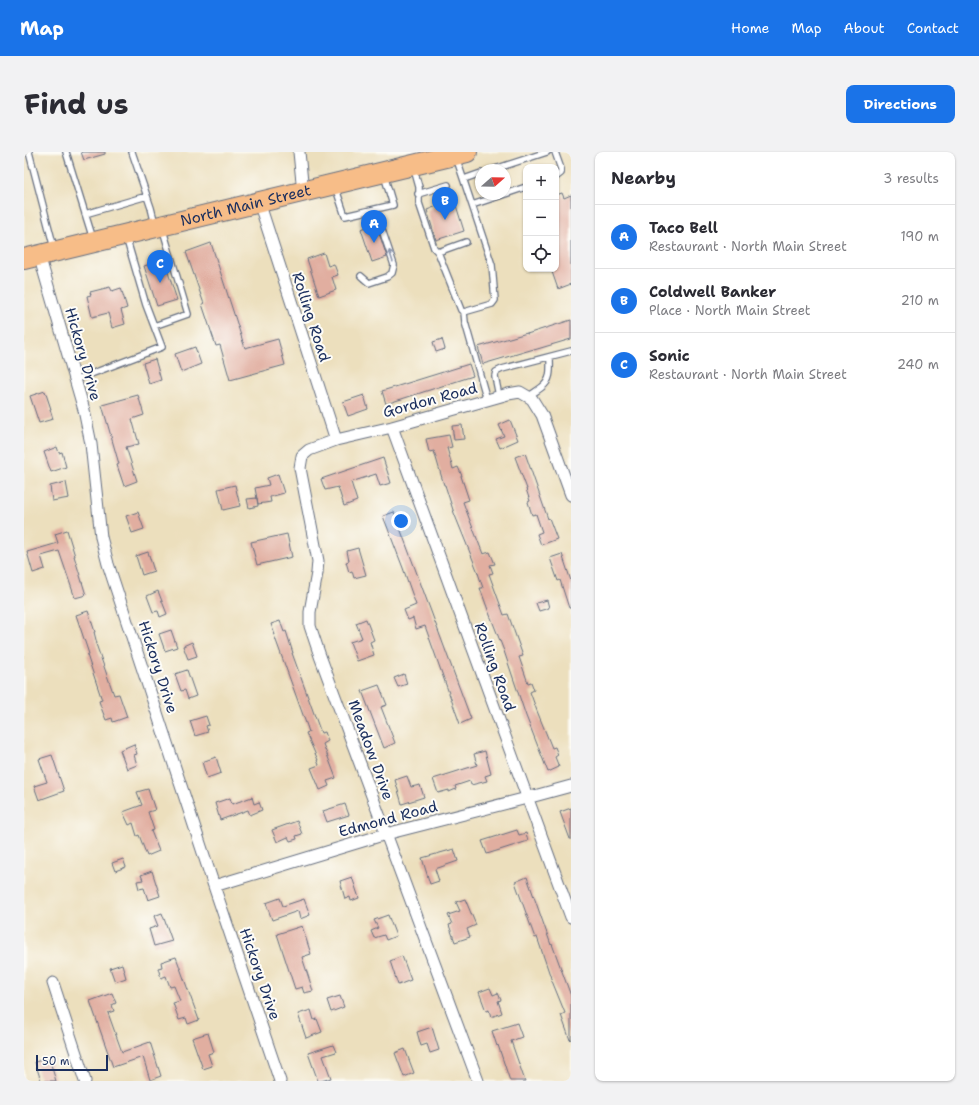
<!DOCTYPE html>
<html lang="en">
<head>
<meta charset="utf-8">
<style>
	body { margin:0; font-family:"Shantell Sans",sans-serif; background:#f2f2f3; color:#2b2b33 }
	.controls { position:absolute; right:12px; top:12px; display:grid; overflow:hidden; border-radius:8px; box-shadow:0 1px 3px #0004 }
	.controls button { width:36px; height:36px; display:grid; place-items:center; padding:0; border:0; border-bottom:1px solid #e1e1e2; background:#fff; color:#2b2b33; font:20px sans-serif }
	.compass { position:absolute; left:451px; top:12px; width:36px; height:36px; border-radius:50%; background:#fff; box-shadow:0 1px 3px #0004; rotate:70deg }
	.scale { position:absolute; left:12px; bottom:10px; width:72px; box-sizing:border-box; padding-left:4px; border:2px solid #1b2f5e; border-top:0; font-size:11px; line-height:14px; white-space:nowrap; color:#1b2f5e; -webkit-text-stroke:3px #fdfcf7; paint-order:stroke }
	.you { position:absolute; left:377px; top:369px; width:14px; height:14px; margin:-10px; border:3px solid #fff; border-radius:50%; background:#1a73e8; box-shadow:0 0 0 6px #1a73e833 }
	.badge { display:grid; place-items:center; width:26px; height:26px; border-radius:50%; background:#1a73e8; color:#fff; font-size:13px; font-weight:700 }
	.pin { position:absolute; translate:-50% -33px; filter:drop-shadow(0 1px 2px #0008) }
	.pin::after { content:''; position:absolute; top:21px; width:14px; height:12px; background:inherit; clip-path:polygon(0 0,100% 0,50% 100%) }
	.list { margin:0; padding:0; list-style:none }
	h2 { display:flex; justify-content:space-between; align-items:center; height:52px; margin:0; padding:0 16px; font-size:17px }
	h2 small { font-size:13px; font-weight:400; color:#7c7c81 }
	.list li { display:grid; grid-template-columns:26px 1fr auto; gap:12px; align-items:center; box-sizing:border-box; height:64px; padding:0 16px; border-top:1px solid #e1e1e2 }
	.list b { display:block; font-size:15px; white-space:nowrap }
	.list p { margin:0; font-size:13px; white-space:nowrap; color:#7c7c81 }
	.list em { font-size:13px; font-style:normal; color:#7c7c81 }
	.icon { flex:none; width:22px; height:22px; fill:none; stroke:currentColor; stroke-width:2; stroke-linecap:round; stroke-linejoin:round }
	.map { position:relative; flex:none; width:547px; height:929px; overflow:hidden; border-radius:8px }
	header { display:flex; align-items:center; gap:24px; box-sizing:border-box; height:56px; padding:0 20px; background:#1a73e8; color:#fff }
	header strong { font-size:19px }
	nav { display:flex; gap:22px; margin-inline-start:auto; font-size:14px }
	.intro { display:flex; align-items:center; justify-content:space-between; box-sizing:border-box; height:96px; padding:0 24px }
	h1 { margin:0; font-size:28px }
	.button { padding:10px 18px; border-radius:8px; background:#1a73e8; color:#fff; font-size:14px; font-weight:700 }
	main { display:flex; gap:24px; padding:0 24px }
	aside { flex:1; background:#fff; border-radius:8px; box-shadow:0 1px 3px #0004 }
	.map>svg:first-child { display:block }
	.building { fill:#e1aea0 }
	.lines { fill:none; stroke-linecap:round; stroke-linejoin:round }
	.lane-casing { stroke:#646d7f; stroke-width:8 }
	.street-casing { stroke:#646d7f; stroke-width:13 }
	.highway-casing { stroke:#646d7f; stroke-width:22 }
	.lane { stroke:#fff; stroke-width:5.5 }
	.street { stroke:#fff; stroke-width:11 }
	.highway { stroke:#f7bd88; stroke-width:20 }
	.oneway { stroke:#8d97ae }
	.labels { text-anchor:middle; dominant-baseline:central; stroke-width:4; stroke-linejoin:round; paint-order:stroke }
	.street-label { font-size:15px; fill:#1b2f5e; stroke:#fdfcf7 }
</style>
</head>
<body>
<header>
<strong>Map</strong>
<nav><a>Home</a><a>Map</a><a>About</a><a>Contact</a></nav>
</header>
<div class="intro"><h1>Find us</h1><a class="button">Directions</a></div>
<main>
<div class="map">
<svg width="547" height="929" viewBox="0 0 547 929">
	<rect width="100%" height="100%" fill="#fdfcf7"/>
	<filter id="ink" filterUnits="userSpaceOnUse"><feTurbulence type="fractalNoise" baseFrequency=".025" numOctaves="2"/><feDisplacementMap in="SourceGraphic" scale="8" xChannelSelector="R" yChannelSelector="G"/><feConvolveMatrix kernelMatrix="1 2 1 2 8 2 1 2 1" color-interpolation-filters="sRGB"/></filter>
	<filter id="wash" filterUnits="userSpaceOnUse"><feTurbulence type="fractalNoise" baseFrequency=".012" numOctaves="4" result="noise"/><feDisplacementMap in="SourceGraphic" scale="16" xChannelSelector="R" yChannelSelector="G"/><feGaussianBlur stdDeviation="0.9" result="paint"/><feColorMatrix in="noise" values="0 0 0 0 0 0 0 0 0 0 0 0 0 0 0 0 0 1.4 0 .05"/><feComposite in="paint" operator="in"/></filter>
	<g filter="url(#wash)">
		<rect width="100%" height="100%" fill="#ecdfbd"/>
		<g id="blocks">
			<path class="building" d="M57 0H81V2L60 8Z
				M538 41 540 46 547 43V132L534 137 527 117H532V43Z
				M419 46 420 50 430 47 440 79 412 88 403 58 413 54 411 49Z
				M352 72 363 105 348 110 337 77Z
				M187 91 221 196 254 187 261 213 206 228 196 193 192 194 178 152H180L162 100Z
				M300 101 304 114 310 112 314 123 308 125 312 138 295 144 283 107Z
				M140 108 153 148 133 154 120 114Z
				M86 135 88 139 97 136 103 156 97 158 101 172 88 176 84 161 68 165 63 144 67 143 66 140Z
				M547 168V187L510 198V197L459 212 454 195 503 181V182Z
				M418 187 421 197 412 200 409 190Z
				M171 195 177 212 157 220 151 202Z
				M131 207 137 228 125 232 119 211Z
				M445 212 449 224 362 252 358 239Z
				M21 239 27 257H26L29 267 15 271 6 244Z
				M114 243 120 263 108 267 115 292 102 295 113 329 100 334 93 313 95 312 78 253Z
				M340 243 344 257 324 264 319 250Z
				M486 268 494 288 476 296 472 287 480 284 475 273Z
				M438 273 440 287 430 288 428 274Z
				M425 283 428 295 423 296 429 317 434 315 438 324H437L445 348 439 350 445 366 459 402 466 400 471 412 466 413 469 421 465 422 480 463 484 462 499 504 495 505 504 531 507 530 510 538 506 540 513 559 528 596 531 595 534 603 531 605 535 615 524 620 502 564 480 499 464 458 456 436H459L453 418 430 361 421 333H420L410 299 405 300 402 287Z
				M33 295 35 301 38 300 42 315 27 320 20 300Z
				M501 301 524 367 525 366 533 387 517 393 513 382 518 380 512 362 508 363 504 350 506 349 502 337H503L491 305Z
				M359 306 367 331 356 334 352 322 327 330 333 349 320 354 314 335 301 338 297 327Z
				M254 322 260 341 246 345 247 350 234 352 231 336 245 333 243 326Z
				M42 330 45 346 28 349 26 334Z
				M211 333 216 354 199 358 194 337Z
				M233 346 234 354 225 356 223 347Z
				M114 360 120 377 108 381 102 364Z
				M370 360 447 567 436 572 401 474 392 477 389 466 384 468 380 458 392 453 379 416 359 364Z
				M43 378 51 404H50L62 443 51 446 35 399 17 404 21 417 9 421 3 400 34 391 31 382Z
				M263 382 268 405 233 413 227 390Z
				M334 396 342 423 330 426 328 419 325 420 322 410 325 409 323 399Z
				M124 400 130 419 118 423 112 404Z
				M538 402 547 429V456H545L536 428 534 429 526 406Z
				M134 439 143 462 136 465 134 459 129 460 123 444Z
				M523 448 525 456 515 459 512 451Z
				M64 459 71 480H70L73 492H72L90 543 95 542 103 565 89 570 88 566 82 568 78 558 75 549 78 548 63 503 65 502 52 463Z
				M342 467 350 488 346 490 350 503 333 509 326 490 338 486 332 471Z
				M256 469 260 480 262 479 269 501H268L297 581 301 580 304 589 299 592 312 626 303 629 305 634 296 638 287 616 295 613 293 608H294L282 581 285 580 283 574 250 483H251L247 472Z
				M147 478 153 495 141 499 135 482Z
				M168 490 173 504 164 507 159 494Z
				M163 518 172 544 164 547 161 538 157 539 151 522Z
				M380 522 383 532 374 535 370 526Z
				M355 533 363 553 357 555 371 591 360 596 338 539Z
				M182 564 185 573 182 574 184 580 171 584 166 569Z
				M110 592 113 602 110 603 113 613 103 617 96 598Z
				M461 599 467 622 461 624 463 629 447 633 446 629 431 634 432 637 425 640V638L414 641 409 627 453 613 450 602Z
				M28 603 40 639 15 648 10 634 23 630 15 607Z
				M192 605 197 621 183 626 178 610Z
				M383 624 387 635 396 633 400 645 378 652 371 628Z
				M124 637 131 658 124 660 130 678 127 679 135 699 123 704 115 683 113 684 109 671 105 673 99 660 118 653 113 640Z
				M228 645 230 652 235 650 238 658 226 663 224 658 196 668 191 651 206 646 208 652Z
				M321 652 325 663 303 670 299 659Z
				M547 656V687H546L536 660Z
				M273 669 278 682 272 684 273 687 266 689 264 685 253 690 248 678Z
				M493 678 495 683 502 681 504 689 463 702 458 689Z
				M430 697 434 709 411 717 415 729 406 732 398 706Z
				M99 707 102 715 91 719 88 711Z
				M128 719 136 744 124 748 120 736 115 737 113 729 119 728 117 723Z
				M328 725 335 746 327 749 326 745 321 747 316 729Z
				M503 725 527 793 528 792 547 844V887L546 888 537 863 541 861 528 829 513 785 511 786 491 730Z
				M256 746 259 754 280 747 286 763 276 767 274 759 248 768 242 751Z
				M441 747 452 773 443 777 446 785 431 790 425 773 428 772 424 763 436 759 432 750Z
				M138 761 148 789 130 794 125 777 134 774 130 764Z
				M364 763 372 784 362 788 360 783 350 786 347 779 354 776 350 768Z
				M278 774 287 802 278 805 289 839 280 841 278 835 271 837 253 782Z
				M378 804 387 828 374 833 366 809Z
				M152 805 175 868 164 872 162 866 155 868 149 851 156 849 150 834 146 835 142 824 137 826 134 816 138 815 137 810Z
				M98 812 102 826 91 830 86 816Z
				M466 836 469 843 474 841 477 848 474 849 478 861 467 865 465 858 462 859 455 840Z
				M88 841 92 851 88 853 90 859 84 861 98 900 126 890 137 924 126 928 119 905 89 915 66 849Z
				M316 844 320 855 307 860 303 848Z
				M287 858 290 868 293 867 298 880 282 886 274 862Z
				M493 871 498 885 487 889 501 929H486L474 893 473 894 468 879Z
				M408 875 415 898 406 901 403 892 397 894 393 880Z
				M184 881 190 900 184 902 188 914 179 917 168 886Z
				M309 893 312 900 299 904 307 926 297 929H294L284 901Z
				M381 897 390 921 380 925 371 901Z
				M25 906 32 929H17L11 910Z"/>
		</g>
	</g>
	<g filter="url(#ink)">
		<use href="#blocks" fill-opacity="0" stroke="#646d7f" stroke-width="1"/>
		<g class="lines">
			<g class="lane-casing">
				<path id="lane" d="M5 0 30 96
					M42 0 69 87
					M108 0 127 56 131 72
					M531 0 537 17V21L532 25
					M390 17 395 35V51L410 96 414 100 437 158 440 160 468 152 471 148 468 113 432 5
					M468 18 523 0
					M440 27 457 21
					M311 34 321 64 369 53 360 23
					M394 42 424 33
					M448 53 502 35
					M61 62 123 44
					M414 100 442 90
					M337 124 345 131 363 125 368 121 370 113 351 57
					M440 160 441 170 463 248
					M130 174 164 162 139 78
					M51 228 138 195 122 153 102 85
					M475 244 471 224 472 220 478 217 547 199
					M504 245C509 241 513 239 518 235 528 228 526 216 526 205"/>
			</g>
			<g class="street-casing">
				<path id="street" d="M275 0 279 40
					M235 50 312 288
					M15 103 60 258 67 292 77 385 84 412 190 734 256 929
					M368 275 547 765
					M190 734 362 682 503 646 547 634
					M29 831 61 929
					M454 929 296 504 286 474V460L293 421 294 409 276 316 278 304 285 298 312 288 368 275 484 242 496 240 508 247 518 263 547 343"/>
			</g>
			<g class="highway-casing">
				<g id="highway">
					<path id="s1" d="M0 107 443 0"/>
				</g>
			</g>
			<use href="#lane" class="lane"/>
			<use href="#street" class="street"/>
			<use href="#highway" class="highway"/>
		</g>
		<defs><path id="oneway-shaft" d="M-6 0H5M1.5-3L5.5 0L1.5 3" fill="none" stroke-width="1.6" stroke-linecap="round" stroke-linejoin="round"/></defs>
		<use class="oneway" href="#oneway-shaft" transform="translate(367 104) rotate(-108)"/>
	</g>
	<g class="labels">
		<g class="street-label">
			<text stroke="none"><textPath href="#s1" startOffset="228">North Main Street</textPath></text>
			<text transform="translate(287 165) rotate(72)">Rolling Road</text>
			<text transform="translate(59 202) rotate(74)">Hickory Drive</text>
			<text transform="translate(406 248) rotate(-15)">Gordon Road</text>
			<text transform="translate(134 515) rotate(72)">Hickory Drive</text>
			<text transform="translate(471 515) rotate(70)">Rolling Road</text>
			<text transform="translate(347 598) rotate(70)">Meadow Drive</text>
			<text transform="translate(364 667) rotate(-15)">Edmond Road</text>
			<text transform="translate(236 822) rotate(71)">Hickory Drive</text>
		</g>
	</g>
</svg>
<div class="controls">
<button>+</button>
<button>−</button>
<button><svg class="icon" aria-label="locate" viewBox="0 0 24 24"><circle cx="12" cy="12" r="6"/><path d="M12 2v4M12 18v4M2 12h4M18 12h4"/></svg></button>
</div>
<svg class="compass" viewBox="-18 -18 36 36"><path d="M0-13l5 13h-10z" fill="#e53935"/><path d="M0 13l5-13h-10z" fill="#7c7c81"/></svg>
<div class="scale">50 m</div>
<div class="you"></div>
<div class="pin badge" style="left:350px;top:91px">A</div>
<div class="pin badge" style="left:421px;top:68px">B</div>
<div class="pin badge" style="left:136px;top:131px">C</div>
</div>
<aside>
<h2>Nearby<small>3 results</small></h2>
<ul class="list">
<li><span class="badge">A</span><div><b>Taco Bell</b><p>Restaurant · North Main Street</p></div><em>190 m</em></li>
<li><span class="badge">B</span><div><b>Coldwell Banker</b><p>Place · North Main Street</p></div><em>210 m</em></li>
<li><span class="badge">C</span><div><b>Sonic</b><p>Restaurant · North Main Street</p></div><em>240 m</em></li>
</ul>
</aside>
</main>
</body>
</html>
